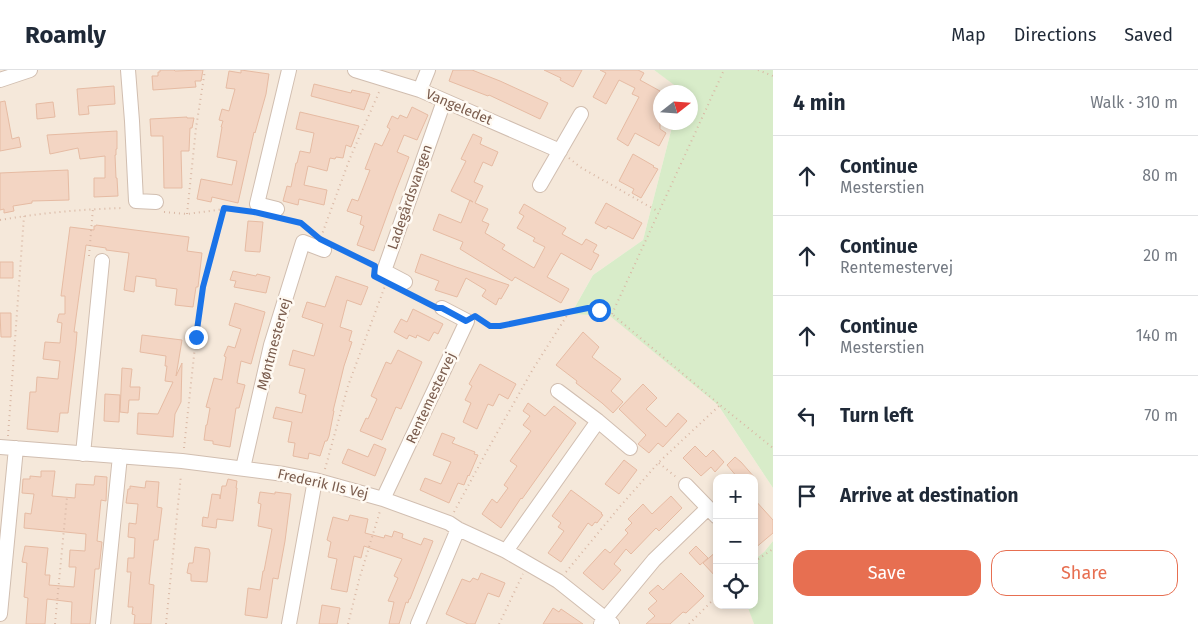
<!DOCTYPE html>
<html lang="en">
<head>
<meta charset="utf-8">
<style>
	body { margin:0; font-family:"Fira Sans",sans-serif; background:#f6f6f7; color:#1f2937 }
	.controls { position:absolute; right:15px; bottom:15px; display:grid; overflow:hidden; border-radius:10px; box-shadow:0 2px 8px #0003 }
	.controls button { width:45px; height:45px; display:grid; place-items:center; padding:0; border:0; border-bottom:1px solid #e0e1e3; background:#fff; color:#1f2937; font:25px sans-serif }
	.compass { position:absolute; left:653px; top:15px; width:45px; height:45px; border-radius:50%; background:#fff; box-shadow:0 2px 8px #0003; rotate:73deg }
	.stop { position:absolute; width:15px; height:15px; margin:-11px; border:4px solid #1a73e8; border-radius:50%; background:#fff }
	.stop.end { background:#1a73e8; border-color:#fff; box-shadow:0 1px 5px #0008 }
	.list { margin:0; padding:0; list-style:none }
	h2 { display:flex; justify-content:space-between; align-items:center; height:65px; margin:0; padding:0 20px; font-size:21px }
	h2 small { font-size:16px; font-weight:400; color:#747a83 }
	.list li { display:grid; grid-template-columns:32px 1fr auto; gap:15px; align-items:center; box-sizing:border-box; height:80px; padding:0 20px; border-top:1px solid #e0e1e3 }
	.list b { display:block; font-size:19px; white-space:nowrap }
	.list p { margin:0; font-size:16px; white-space:nowrap; color:#747a83 }
	.list em { font-size:16px; font-style:normal; color:#747a83 }
	.actions { display:flex; gap:10px; padding:15px 20px }
	.actions a { flex:1; padding:11px 0; border:1px solid #e76f51; border-radius:15px; text-align:center; font-size:18px; color:#e76f51 }
	.actions .main { background:#e76f51; color:#fff }
	.icon { flex:none; width:28px; height:28px; fill:none; stroke:currentColor; stroke-width:2; stroke-linecap:round; stroke-linejoin:round }
	.map { position:relative; flex:none; width:773px; height:554px; overflow:hidden }
	header { display:flex; align-items:center; gap:30px; box-sizing:border-box; height:70px; padding:0 25px; background:#fff; border-bottom:1px solid #e0e1e3 }
	header strong { font-size:24px }
	nav { display:flex; gap:28px; margin-inline-start:auto; font-size:18px }
	main { display:flex }
	aside { flex:1; background:#fff }
	.map>svg:first-child { display:block }
	.residential { fill:#f5e8da }
	.grass { fill:#d8ecc9 }
	.building { fill:#f3d5c3; stroke:#e6bba3 }
	.lines { fill:none; stroke-linecap:round; stroke-linejoin:round }
	.minor-casing { stroke:#d1beb0; stroke-width:16 }
	.path { stroke:#d9b8a5; stroke-width:2; stroke-dasharray:1 4; stroke-linecap:butt }
	.minor { stroke:#fff; stroke-width:14 }
	.route { stroke:#1a73e8; stroke-width:6 }
	.labels { text-anchor:middle; dominant-baseline:central; stroke-width:5; stroke-linejoin:round; paint-order:stroke }
	.street-label { font-size:14px; fill:#7a5c4d; stroke:#fffaf3 }
</style>
</head>
<body>
<header>
<strong>Roamly</strong>
<nav><a>Map</a><a>Directions</a><a>Saved</a></nav>
</header>
<main>
<div class="map">
<svg width="773" height="554" viewBox="0 0 773 554">
	<rect width="100%" height="100%" fill="#fdf6ec"/>
	<path class="residential" d="M0 0H654L682 20 681 22H660V52L673 53 643 170 593 205 571 244 610 245 718 335 773 418V471L764 482 754 490V408H717V535H748L754 554H0Z"/>
	<path class="grass" d="M654 0H773V418L718 335 610 246 571 244 593 205 643 170 673 53 690 52V22H681V20Z
		M773 471V554H754L747 535H754V490L764 482Z"/>
	<path class="building" d="M160 0H174L175 1 203 0 201 11H195L196 17 153 20 152 6H158V2H160Z
		M241 0 269 4 266 24 255 63 254 62 238 133 212 127 211 132 197 129 201 109 232 115 237 91 217 87 222 57H221L223 51 219 50 222 39 229 41 235 19 226 18 229 1 241 3Z
		M453 0H472L500 11 548 33 540 49 489 25 488 26 449 11Z
		M544 0H582L573 17 560 10 561 8Z
		M600 0H638L644 3 640 10 660 21V59L666 63 659 76 635 63 628 76 617 69 639 27 632 24 635 18 619 10 606 34 593 27 606 3Z
		M314 14 351 23 352 20 370 24 364 40 311 26Z
		M114 16 115 34 88 36 89 44 79 45 77 19Z
		M5 31 12 69 19 67 21 77 0 81V32Z
		M53 32 55 47 37 49 36 34Z
		M412 37 428 45 417 70 404 65 397 82 409 87 396 120 374 181 357 175 364 156 360 154 362 146 347 141 352 129 358 131 370 100 365 99 375 73 382 76 390 59 387 57 392 46 398 49 400 45 407 48Z
		M300 42 359 56 351 77 346 75 343 88 336 87 335 89 330 88 327 101 308 96 304 115 327 120 324 135 299 129 298 135 283 131 287 116 291 117 296 93H297L300 81 310 83 314 63 296 59Z
		M187 47V48H194L192 58H190L189 81H181L182 118H164L163 66H151L150 49Z
		M117 61V79H116V85H115L116 108H117L118 126 94 127V108H105V86L80 89 78 78 50 84 47 65Z
		M473 64 482 68 480 74 498 82 492 96 483 92 474 112 483 116 475 133 488 139 482 151 489 154 485 163 505 175 502 179 534 198 545 177 533 171 535 168 517 158 524 146 519 143 524 134 566 158 562 164 582 175 586 169 597 175 593 182 599 185 591 200 561 183 547 207 569 219 561 233 515 207 512 211 460 179 463 172 433 160 439 144 461 153 470 130 473 132 451 121 466 91 461 89Z
		M633 84 654 96 653 97 658 99 641 128 632 123 634 119 619 111Z
		M68 100 69 130 32 131V133L13 136 14 141 4 143V139L0 140V103Z
		M606 133 642 153 633 169 608 156 606 159 595 153Z
		M248 151 263 152 260 182 245 181Z
		M96 155 189 167 187 181 202 183 198 217H196L193 237 175 235 177 219 156 216V209L136 206 134 222 124 220 129 183 106 180V178L86 175 74 262H77L76 275 68 343H60L58 362 27 359 30 322H36L37 307 58 309 60 291 43 289 45 272 60 273 62 253 57 252 59 244H65V226H61L70 157 94 160V156H96Z
		M421 184 456 197 509 215 501 229 499 228 496 235 482 226 486 220 466 208 457 227 435 220 439 211 415 202Z
		M0 192H13V208H0Z
		M233 201 256 206 257 204 270 207 266 223 234 217 236 211 230 210Z
		M336 206 368 217 361 235 347 230 340 257 352 261 349 271 352 272 344 296 333 341H334L329 366 327 371H325L320 386 309 383 308 389 293 386 295 373 288 372 292 352 273 348 276 337 302 343 306 325 299 323 305 299 289 295 293 280 314 286 323 254 302 247 307 232 325 237Z
		M235 233 265 242 251 294 241 291 237 313 245 315 239 338H236L230 377 213 374V371L204 370 206 355H207L210 338 206 337 214 308 222 310 226 287 224 286 228 276 235 278 241 259 229 255Z
		M413 239 443 254 438 264 434 262 429 271 417 265 416 268 409 265 407 269 394 262 401 249 407 252Z
		M0 243H11V267H1Z
		M583 262 599 277 592 287 621 309 611 321 623 332 613 343 602 333 576 313 577 311 556 295Z
		M142 265 182 270 176 306 182 293 181 332 175 344 173 367 137 364 138 343 158 344 173 312 165 311 167 296H165L166 286 140 282Z
		M398 280 422 292 401 339 396 337 382 370 360 361 366 348 368 349 377 329 371 326 386 292 391 294Z
		M480 294 516 314 508 329 499 324 493 336 488 334 477 359 463 352 471 333 465 330 472 316 469 314Z
		M122 298 132 299 130 317H140L139 330H129L128 343 120 342Z
		M643 314 657 328 646 339 666 357 678 343 687 351 663 377 658 373 649 383 638 374 646 365 619 339Z
		M105 324 120 325 119 352 104 351Z
		M528 333 545 346 554 336 576 353 522 429 521 428 501 458 482 444 492 429 497 433 508 418 504 415 517 396 510 391 531 361 523 355 530 346 523 341Z
		M442 363 455 368 452 373 475 382 474 384 478 385 469 406 468 405 464 415 458 413 449 433 420 420 425 408 441 414 451 392 433 385Z
		M374 374 386 379 375 406 342 393 348 379 368 387Z
		M695 376 706 387 713 380 724 392 715 402 711 397 701 406 683 388Z
		M735 387 741 392 755 408H738L727 395Z
		M624 390 637 400 619 424 605 414Z
		M41 401H55L52 426 75 428 76 414 94 415 95 406 107 407 106 431 101 430 97 471 102 472 99 499H95L90 554H71L72 532 47 529 45 554H26L28 528 24 527 27 493 22 492 25 476 48 478 45 505H50L49 515 74 517 76 497H69L70 480 85 481 86 464 24 458 25 443 31 444 34 424 22 423 23 409H30V406L41 407Z
		M228 409 237 411 236 418H237L233 451 217 449 216 458 202 456 203 447 208 448 212 424 220 425V429L222 416H226Z
		M146 411 159 412 157 437 162 438 158 470H154L149 514 154 515 151 554H134L135 545 132 544 133 537H128L131 502H127L128 488H134L135 468 128 467 129 453 136 454 138 434 126 433 128 419H130V416L145 418Z
		M571 420 602 443 601 444 603 445 597 453 595 452 592 456 588 453 561 492 548 483 564 461 558 457 561 453 552 446Z
		M260 422 275 424V422L291 424 285 471 278 509 273 508 267 548 245 545 248 518 260 520 263 501H264L272 459 258 456 261 434 258 433Z
		M671 426 682 438 659 461 656 458 631 484 626 479 614 494 621 500 603 520 583 503 605 479 610 483 628 463 625 460 632 453 628 449 643 434 652 444Z
		M754 429 773 450V463L754 479Z
		M350 445 368 449 365 463 384 468 385 465 392 467 394 461 403 464 402 468 421 475 424 468 433 471 410 529H409L408 533 406 532 399 554H389L394 532 388 531 398 508 394 506 402 489 364 476 361 488 354 486 347 522 331 519 337 489 328 487 331 472 327 470 333 447 348 451Z
		M696 476 708 488 700 495 689 483Z
		M195 477 209 479 210 483 207 512 191 511V504L187 503 189 493H193Z
		M717 481V508L703 493Z
		M481 503 505 513 499 527 488 523 475 554H468L446 544 462 509 470 512 473 508 478 510Z
		M681 503 704 526 686 543 683 542 670 554H646L655 546 648 539 657 531 649 523 658 515 663 520Z
		M322 535 340 538 337 554H319Z
		M553 538 559 542 561 539 583 554H543Z"/>
	<g class="lines">
		<g class="minor-casing">
			<path id="minor" d="M128 0 132 51 136 131 156 132
				M355 0 420 20 560 81
				M0 10 30 0
				M420 20 428 0
				M540 115 581 44
				M277 139 257 134 289 0
				M405 212 384 201 444 31
				M558 321 598 351 630 378
				M0 377 182 391 284 404 315 410 383 429 449 453 458 459 506 481 558 511 612 554
				M83 384 102 191
				M243 398 271 275 303 172 324 180
				M686 415 717 447
				M383 429 467 251 442 238
				M506 481 598 351
				M0 544 16 378
				M103 554 120 386
				M289 554 315 410
				M418 554 458 459
				M601 554 654 490 708 438"/>
		</g>
		<path class="path" d="M758 0 773 6
			M569 88 580 97 659 142
			M164 142 187 144 225 139 246 141
			M187 144 196 58 205 0
			M285 149 301 153 310 160
			M0 150C41 143 83 139 124 138
			M321 167 350 88 380 20
			M337 177 373 195
			M89 186 93 138
			M409 224 429 235
			M612 244 724 0
			M479 249 490 256 500 257 588 238 599 240 612 244 720 335 773 378
			M8 366 24 146
			M184 378 196 267 203 217 224 139
			M659 393 676 407
			M325 399 348 316 385 216
			M454 442 488 379 533 299 566 247 568 243
			M754 492 773 479
			M566 502 617 440 659 392 720 335
			M55 554 67 427
			M166 554 181 405
			M348 554 359 510 380 441
			M499 554 523 504
			M689 554 717 526"/>
		<use href="#minor" class="minor"/>
	</g>
	<g class="lines">
		<path class="route" d="M196 267 203 217 224 138 254 142 301 153 320 169 375 196 374 206 437 238H442L466 251 475 246 490 256H500L588 238 599 240"/>
	</g>
	<g class="labels">
		<g class="street-label">
			<text transform="translate(459 37) rotate(23)">Vangeledet</text>
			<text transform="translate(410 127) rotate(-71)">Ladegårdsvangen</text>
			<text transform="translate(274 274) rotate(-75)">Møntmestervej</text>
			<text transform="translate(431 328) rotate(-65)">Rentemestervej</text>
			<text transform="translate(323 414) rotate(13)">Frederik IIs Vej</text>
		</g>
	</g>
</svg>
<div class="controls">
<button>+</button>
<button>−</button>
<button><svg class="icon" aria-label="locate" viewBox="0 0 24 24"><circle cx="12" cy="12" r="6"/><path d="M12 2v4M12 18v4M2 12h4M18 12h4"/></svg></button>
</div>
<svg class="compass" viewBox="-18 -18 36 36"><path d="M0-13l5 13h-10z" fill="#e53935"/><path d="M0 13l5-13h-10z" fill="#747a83"/></svg>
<div class="stop" style="left:599px;top:240px"></div>
<div class="stop end" style="left:196px;top:267px"></div>
</div>
<aside>
<h2>4 min<small>Walk · 310 m</small></h2>
<ul class="list">
<li><svg class="icon" aria-label="ahead" viewBox="0 0 24 24"><path d="M12 20V5M6 11l6-6 6 6"/></svg><div><b>Continue</b><p>Mesterstien</p></div><em>80 m</em></li>
<li><svg class="icon" aria-label="ahead" viewBox="0 0 24 24"><path d="M12 20V5M6 11l6-6 6 6"/></svg><div><b>Continue</b><p>Rentemestervej</p></div><em>20 m</em></li>
<li><svg class="icon" aria-label="ahead" viewBox="0 0 24 24"><path d="M12 20V5M6 11l6-6 6 6"/></svg><div><b>Continue</b><p>Mesterstien</p></div><em>140 m</em></li>
<li><svg class="icon" aria-label="left" viewBox="0 0 24 24"><path d="M17 20v-9H6M10 6l-5 5 5 5"/></svg><div><b>Turn left</b></div><em>70 m</em></li>
<li><svg class="icon" aria-label="arrive" viewBox="0 0 24 24"><path d="M6 21V4h12l-3 4 3 4H6"/></svg><div><b>Arrive at destination</b></div></li>
</ul>
<div class="actions"><a class="main">Save</a><a>Share</a></div>
</aside>
</main>
</body>
</html>
